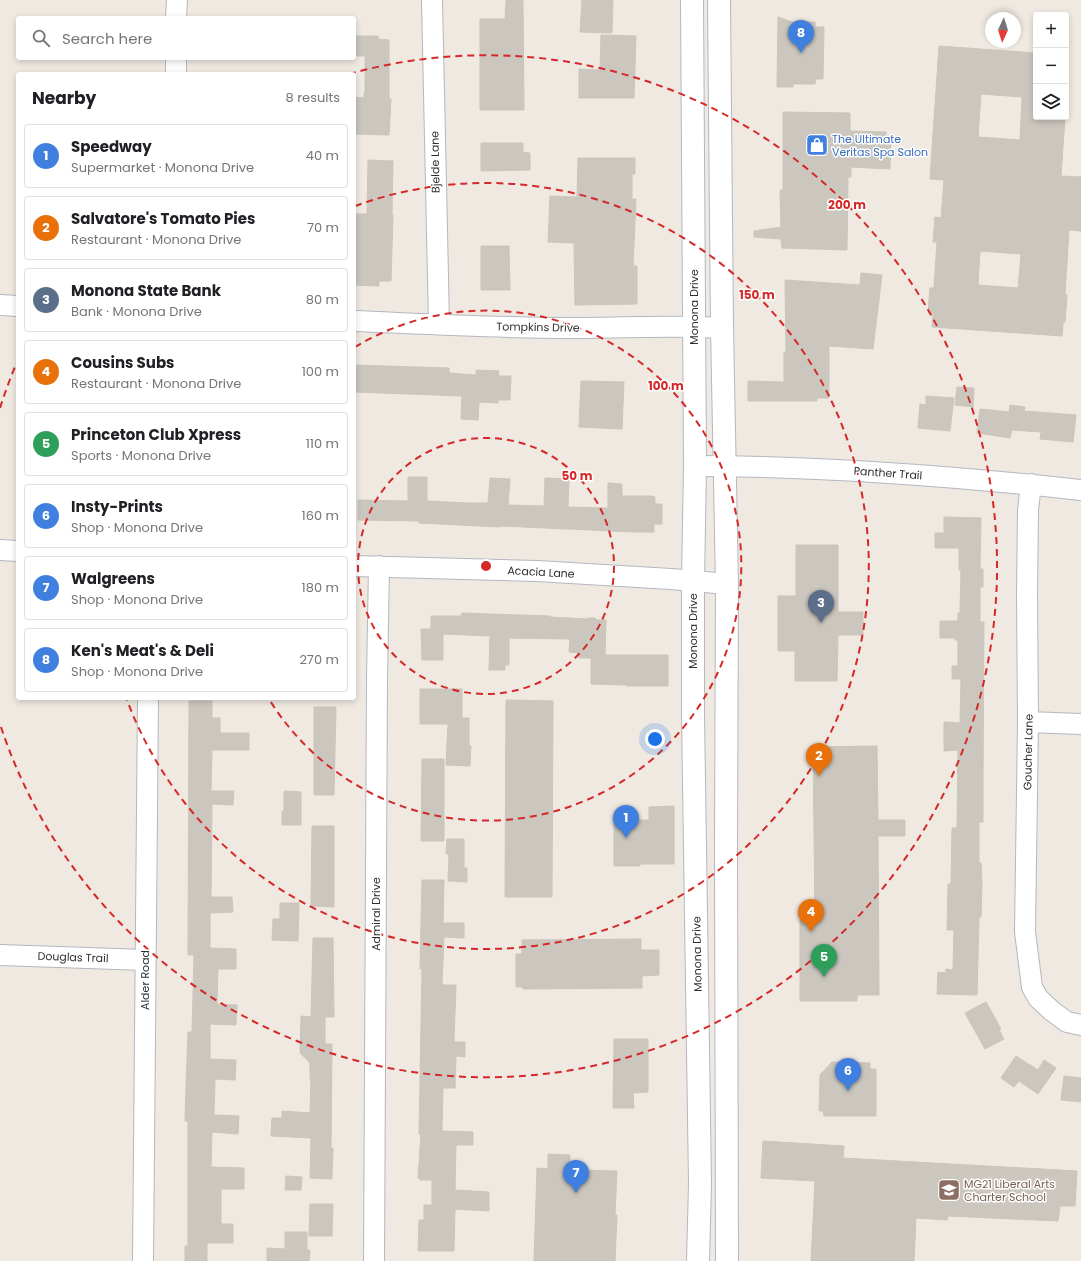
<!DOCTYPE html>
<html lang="en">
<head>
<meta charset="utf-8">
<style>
	body { margin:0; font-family:Poppins,sans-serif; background:#f6f6f6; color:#202124 }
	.controls { position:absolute; right:12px; top:12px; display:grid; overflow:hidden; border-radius:4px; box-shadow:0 2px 6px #0003 }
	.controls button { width:36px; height:36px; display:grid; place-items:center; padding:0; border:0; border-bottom:1px solid #e0e0e0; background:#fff; color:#202124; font:20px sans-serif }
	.compass { position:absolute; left:985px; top:12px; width:36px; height:36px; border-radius:50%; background:#fff; box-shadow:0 2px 6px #0003; rotate:184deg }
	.you { position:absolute; left:655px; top:739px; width:14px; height:14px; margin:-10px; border:3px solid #fff; border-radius:50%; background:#1a73e8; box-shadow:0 0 0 6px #1a73e833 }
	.badge { display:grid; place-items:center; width:26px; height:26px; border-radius:50%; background:#db2777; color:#fff; font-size:13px; font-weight:700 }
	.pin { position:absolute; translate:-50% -33px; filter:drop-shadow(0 1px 2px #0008) }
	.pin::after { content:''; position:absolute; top:21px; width:14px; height:12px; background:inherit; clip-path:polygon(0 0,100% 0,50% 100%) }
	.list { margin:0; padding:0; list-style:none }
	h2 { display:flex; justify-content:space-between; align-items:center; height:52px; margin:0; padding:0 16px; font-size:17px }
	h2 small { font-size:13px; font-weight:400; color:#757577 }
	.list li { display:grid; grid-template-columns:26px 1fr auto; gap:12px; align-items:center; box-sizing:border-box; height:64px; margin:0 8px 8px; padding:0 8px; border:1px solid #e0e0e0; border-radius:4px }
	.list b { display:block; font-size:15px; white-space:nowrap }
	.list p { margin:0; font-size:13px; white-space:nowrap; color:#757577 }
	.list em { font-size:13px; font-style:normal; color:#757577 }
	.icon { flex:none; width:22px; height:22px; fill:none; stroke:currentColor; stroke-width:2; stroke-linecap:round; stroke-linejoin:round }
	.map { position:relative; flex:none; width:1081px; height:1261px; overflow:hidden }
	.search { position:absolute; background:#fff; box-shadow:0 2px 6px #0003; left:16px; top:16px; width:340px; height:44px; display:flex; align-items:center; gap:10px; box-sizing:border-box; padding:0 14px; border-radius:4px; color:#757577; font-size:15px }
	.panel { position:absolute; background:#fff; box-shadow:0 2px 6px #0003; left:16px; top:72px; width:340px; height:628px; border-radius:4px }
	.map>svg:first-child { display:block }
	.building { fill:#cbc7bf; stroke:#cbc5ba; fill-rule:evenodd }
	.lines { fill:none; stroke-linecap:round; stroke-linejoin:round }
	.street-casing { stroke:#b4b7c1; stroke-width:22 }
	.secondary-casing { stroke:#b4b7c1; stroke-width:24 }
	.street { stroke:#fff; stroke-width:20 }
	.secondary { stroke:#fff; stroke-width:22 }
	.ring { fill:none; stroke:#d62828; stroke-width:2; stroke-dasharray:7 5 }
	.labels { text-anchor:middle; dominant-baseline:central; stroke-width:3; stroke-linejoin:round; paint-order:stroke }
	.shop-label { font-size:11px; fill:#366cbe; stroke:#fff; text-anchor:start }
	.street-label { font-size:11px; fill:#2e2e2e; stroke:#fff }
	.education-label { font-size:11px; fill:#785e54; stroke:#fff; text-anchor:start }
	.centre { fill:#d62828; stroke:#fff; stroke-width:2 }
	.ring-label { font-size:12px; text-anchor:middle; font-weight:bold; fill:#d62828; stroke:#fff; stroke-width:3; stroke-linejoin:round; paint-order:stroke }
</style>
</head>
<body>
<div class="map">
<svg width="1081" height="1261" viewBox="0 0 1081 1261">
	<rect width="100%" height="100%" fill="#efe9e1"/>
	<path class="building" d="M506 0H523L524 110H480V19H505Z
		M582 0H613L612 33 580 32Z
		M778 17 792 22H815V27H824L823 79H816L815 84H793V87H777Z
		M601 35 636 36 634 98H579V69L600 70Z
		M354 36H378V39L389 40V99H391L389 135 354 134V97L364 98V93H365V56H354Z
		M939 46 1036 53V117H1065L1061 176 1081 177V231L1069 230 1065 295H1067L1065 322H1063L1062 336 932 327 933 313H928L930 288H934L937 242H933L935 217 941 218 944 180 930 179ZM981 94 1022 97 1020 140 978 137ZM980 251 1021 254 1018 288 978 285Z
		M783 112 850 113V131L886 132V136H891L890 169 851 167V177H848L847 250 782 248 781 239 754 237V231L781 227 780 190H783Z
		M481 143H523V152L530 153V170L481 171Z
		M578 158H635V174H632V199H636L633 266H637V304L575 305 574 243 548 242 550 196 577 197Z
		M368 160 393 161 392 215H393L391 281H379V286L354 285V214H367Z
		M481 246H509L510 290H481Z
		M861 273 882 275 873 349 829 346V398H817V401H748V381L784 382V352H786L785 280 860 285Z
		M354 365 449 368V373L476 375V370L499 371 498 376H511L510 400H498V403L479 402 478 420 461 419 462 396 354 392Z
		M581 381 624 382 622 429 579 427Z
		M957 387 974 388 973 407 955 405Z
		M926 396 954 398 950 431 918 428 920 404 926 405Z
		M1010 405 1025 407 1024 411 1076 415 1073 442 1040 439 1041 432 1012 430 1010 438 977 433 980 409 1009 412Z
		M408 477H427V501L467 503H488L490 478 510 479 508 505 544 506 545 478 569 479 568 507 608 508V483L622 484V496H651L655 497V504H662V524H654V532H634L500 526V527L419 523V521L358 520V500L408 501Z
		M944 517 981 518 980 569H983V587H980V622H984L983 780V822H979V863H981L982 885 981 917H979L977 995 937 994 938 972 946 973V969L953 970 954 930H947L948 884H951L952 828H957L958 750 944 751V722L960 723 961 679H952V666H958V640H955V638H940V621H958V613H960L961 570H959V548H935V533H944Z
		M796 545H838V612H863V635H838L837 681H795V651H778V596H796Z
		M462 613 550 616V617L587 619 588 618H595L597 620H606L605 655H668V686H627V685L591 684V658H579V653L569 652 570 639 509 638V665H505V670H489L490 636 443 634V660H422L421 629H431V616H461Z
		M420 689H462V718H469V746H471L470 766 446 765 448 724H420Z
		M506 700 553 701 552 897H505Z
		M189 701H212V718H220V733H249V750H212L211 791H234L233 805 212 804 211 897H232L233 912 210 913V948L236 949V969H218L217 1004 237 1005 236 1025 210 1024V1059L236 1060 235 1080 215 1079 214 1115 239 1116 238 1134 212 1132 211 1167 244 1168V1189H221V1224H233V1243H207V1261H185V1246H188V1121H185L186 1087 188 1032H192L194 955H188Z
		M314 707H336L334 795H314Z
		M877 746 878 820H905V836H878L879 995H857V1001H800V920H815L813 747Z
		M422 759H444V841H421Z
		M284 791 301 792V825H282V811H284Z
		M674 806V864H640V866H614V820H649V807Z
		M312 826H334V907L311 906Z
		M447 839H464V868H467V882L448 881 449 854H446Z
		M422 880H444L443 923H464V938L444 937 442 985H456L454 1042H465V1057L456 1056 455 1088H443L442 1131 473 1132V1145H456L455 1190 489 1192V1211L455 1209 454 1251H418L419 1220H424V1205H432V1180H420V1178H418L421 1134H419L422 969H420Z
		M280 903H299L298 941 272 940 273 919H280Z
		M313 938H333L334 1017H325V1044H332L331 1148H333L332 1179 310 1178 311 1138 271 1136 272 1118H282V1111L310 1113 311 1079H310V1063L300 1053 301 1016 311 1017Z
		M641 939V950H659V975L642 976V988L523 989V987H516V954H522V940Z
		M986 1002 1001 1029 999 1030 1004 1039 985 1049 965 1013Z
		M614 1039H648V1092L633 1093 634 1108H613Z
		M1016 1056 1038 1070 1044 1060 1056 1068 1038 1094 1019 1081 1014 1087 1001 1078Z
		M832 1062 870 1063V1069H876V1116H824L823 1111H819L820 1075Z
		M1064 1076 1081 1078V1102L1061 1100Z
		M763 1141 844 1146 843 1158 1077 1171 1075 1206H1060L1058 1221 948 1216 947 1220 916 1218 914 1261H811L815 1181 761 1178Z
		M548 1154 570 1155 569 1170 617 1171 615 1215H617L615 1261H534L537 1168 548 1169Z
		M286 1176 302 1177 301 1190H285Z
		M310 1204H333L332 1236H309Z
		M285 1232H307V1250H310L309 1261H267V1248L285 1249Z"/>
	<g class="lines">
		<g class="street-casing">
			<path id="street" d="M432 0 439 324
				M176 18 177 0
				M176 58V74
				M0 305 18 306
				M354 321C427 324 500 328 573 328 623 328 672 325 722 328
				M695 466C824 466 953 476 1081 490
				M1031 484 1028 510 1027 594 1028 722 1025 932 1032 987 1038 998 1052 1011 1067 1022 1081 1025
				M0 550 18 551
				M354 566 537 571 671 579 727 584
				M1028 722 1081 724
				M0 955 145 960
				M143 1261 148 698
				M374 1261 377 680 379 566"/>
		</g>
		<g class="secondary-casing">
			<path id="secondary" d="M692 0 695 466 693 581V714L700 1184 698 1261
				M719 0 722 328 727 584 726 849 727 1261"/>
		</g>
		<use href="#street" class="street"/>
		<use href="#secondary" class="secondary"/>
	</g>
	<g class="ring">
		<circle cx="486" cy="566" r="128"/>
		<path d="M355 347A255 255 0 1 1 269 699"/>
		<path d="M355 206A383 383 0 1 1 127 700"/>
		<path d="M0 408A511 511 0 0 1 17 362M349 74A511 511 0 1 1 0 724"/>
	</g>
	<defs>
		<g id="shop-square" transform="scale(1.15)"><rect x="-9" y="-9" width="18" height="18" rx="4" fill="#3f7fe0" stroke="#fff"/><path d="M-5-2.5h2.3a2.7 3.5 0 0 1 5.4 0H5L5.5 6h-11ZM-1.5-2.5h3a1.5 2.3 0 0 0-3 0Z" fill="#fff"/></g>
		<g id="school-square" transform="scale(1.15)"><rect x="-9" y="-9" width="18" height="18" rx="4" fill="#8d6e63" stroke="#fff"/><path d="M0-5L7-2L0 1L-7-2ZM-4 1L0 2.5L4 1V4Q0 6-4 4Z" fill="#fff"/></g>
	</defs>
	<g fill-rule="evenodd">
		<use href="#shop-square" x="817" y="145"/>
		<use href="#school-square" x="949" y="1190"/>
	</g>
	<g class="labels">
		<g class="shop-label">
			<text x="832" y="139">The Ultimate<tspan x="832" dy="13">Veritas Spa Salon</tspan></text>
		</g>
		<g class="street-label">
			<text transform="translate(435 162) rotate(-91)">Bjelde Lane</text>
			<text transform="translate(694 307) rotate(-90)">Monona Drive</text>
			<text transform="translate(538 327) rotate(1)">Tompkins Drive</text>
			<text transform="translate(888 473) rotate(4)">Panther Trail</text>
			<text transform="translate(541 572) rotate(3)">Acacia Lane</text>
			<text transform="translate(693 631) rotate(-90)">Monona Drive</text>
			<text transform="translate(1028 752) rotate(-89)">Goucher Lane</text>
			<text transform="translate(376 914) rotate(-90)">Admiral Drive</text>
			<text transform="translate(697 954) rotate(-91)">Monona Drive</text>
			<text transform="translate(73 957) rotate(2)">Douglas Trail</text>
			<text transform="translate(145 980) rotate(-90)">Alder Road</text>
		</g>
		<g class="education-label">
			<text x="964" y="1184">MG21 Liberal Arts<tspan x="964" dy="13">Charter School</tspan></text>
		</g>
	</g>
	<circle cx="486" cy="566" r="6" class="centre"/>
	<g class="ring-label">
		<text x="847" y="209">200 m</text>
		<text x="757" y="299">150 m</text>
		<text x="666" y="390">100 m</text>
		<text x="577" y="480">50 m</text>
	</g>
</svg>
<div class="controls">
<button>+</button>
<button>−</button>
<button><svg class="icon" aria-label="layers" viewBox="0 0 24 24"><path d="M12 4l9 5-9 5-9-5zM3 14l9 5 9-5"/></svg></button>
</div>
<svg class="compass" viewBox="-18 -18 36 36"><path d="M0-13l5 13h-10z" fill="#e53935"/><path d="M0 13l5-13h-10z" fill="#757577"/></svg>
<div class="you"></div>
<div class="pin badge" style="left:626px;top:838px;background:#3f7fe0">1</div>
<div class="pin badge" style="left:819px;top:776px;background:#e8710a">2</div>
<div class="pin badge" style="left:821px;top:623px;background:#5c6f8a">3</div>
<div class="pin badge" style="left:811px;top:932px;background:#e8710a">4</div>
<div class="pin badge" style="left:824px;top:977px;background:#2e9e5b">5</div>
<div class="pin badge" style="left:848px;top:1091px;background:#3f7fe0">6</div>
<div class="pin badge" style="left:576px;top:1193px;background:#3f7fe0">7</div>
<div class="pin badge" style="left:801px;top:53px;background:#3f7fe0">8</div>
<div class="search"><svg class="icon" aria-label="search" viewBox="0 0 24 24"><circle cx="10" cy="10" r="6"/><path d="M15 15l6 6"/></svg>Search here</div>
<section class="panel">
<h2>Nearby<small>8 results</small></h2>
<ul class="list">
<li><span class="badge" style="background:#3f7fe0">1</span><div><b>Speedway</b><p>Supermarket · Monona Drive</p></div><em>40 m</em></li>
<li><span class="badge" style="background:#e8710a">2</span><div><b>Salvatore's Tomato Pies</b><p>Restaurant · Monona Drive</p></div><em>70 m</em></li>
<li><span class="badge" style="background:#5c6f8a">3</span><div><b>Monona State Bank</b><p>Bank · Monona Drive</p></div><em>80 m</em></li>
<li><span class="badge" style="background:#e8710a">4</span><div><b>Cousins Subs</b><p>Restaurant · Monona Drive</p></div><em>100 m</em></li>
<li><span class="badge" style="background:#2e9e5b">5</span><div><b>Princeton Club Xpress</b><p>Sports · Monona Drive</p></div><em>110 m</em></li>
<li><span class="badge" style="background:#3f7fe0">6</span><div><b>Insty-Prints</b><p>Shop · Monona Drive</p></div><em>160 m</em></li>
<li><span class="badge" style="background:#3f7fe0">7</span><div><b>Walgreens</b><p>Shop · Monona Drive</p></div><em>180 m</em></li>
<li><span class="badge" style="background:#3f7fe0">8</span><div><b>Ken's Meat's &amp; Deli</b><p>Shop · Monona Drive</p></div><em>270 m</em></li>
</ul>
</section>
</div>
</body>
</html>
